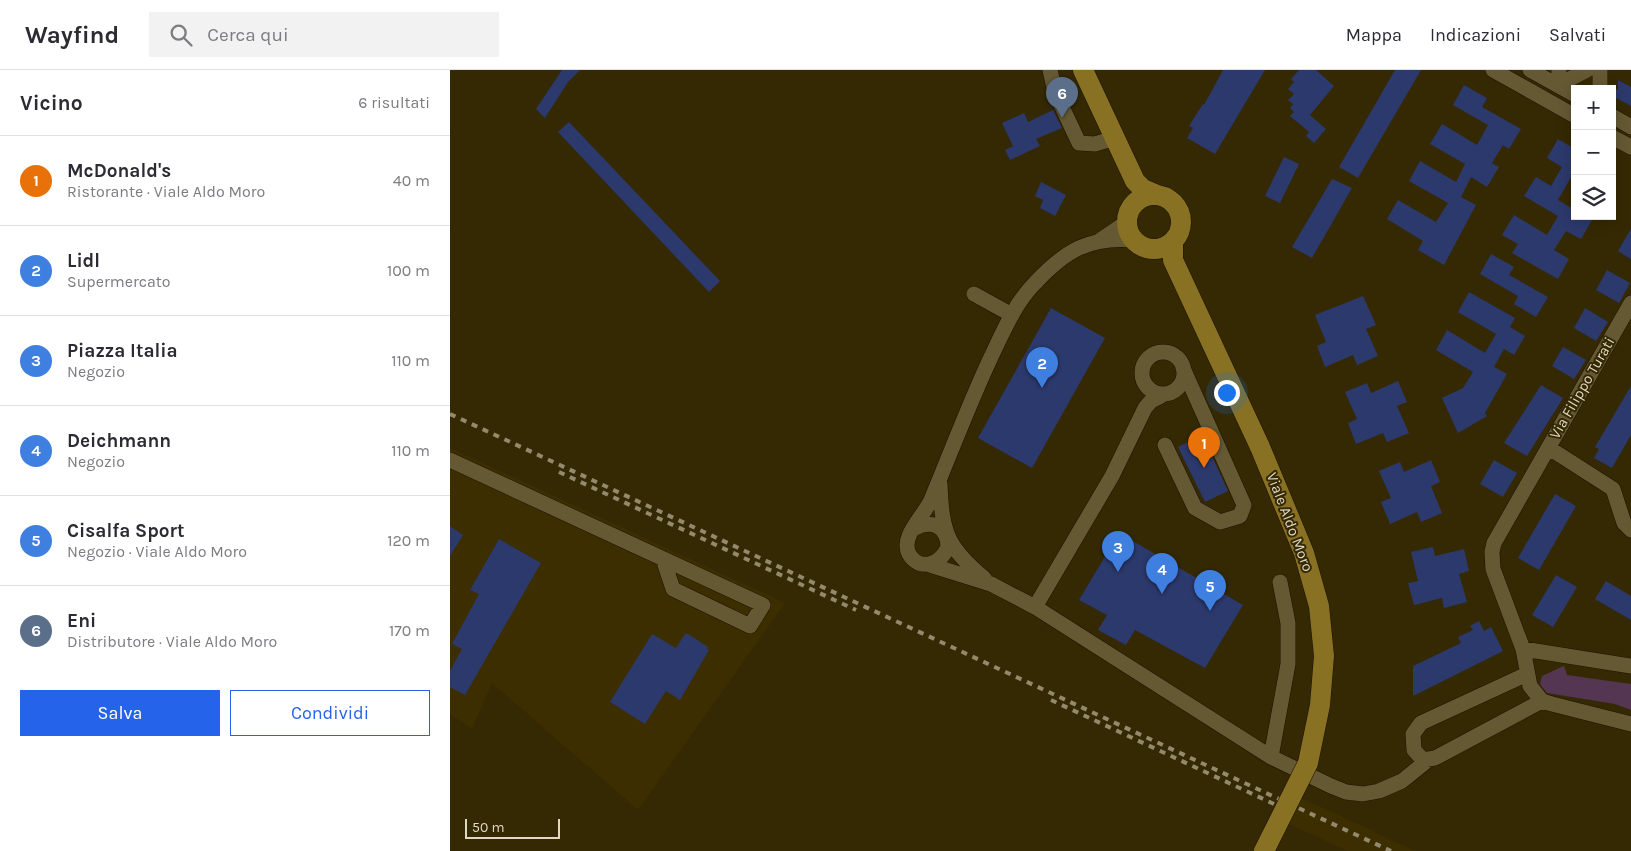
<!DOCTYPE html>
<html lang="it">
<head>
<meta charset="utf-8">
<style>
	body { margin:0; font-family:Karla,sans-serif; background:#f2f2f3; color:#2b2b33 }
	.controls { position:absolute; right:15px; top:15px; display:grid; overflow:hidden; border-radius:0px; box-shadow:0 2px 12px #0003 }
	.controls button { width:45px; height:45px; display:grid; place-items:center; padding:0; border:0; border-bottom:1px solid #e1e1e2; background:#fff; color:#2b2b33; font:25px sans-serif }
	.scale { position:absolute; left:15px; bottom:12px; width:95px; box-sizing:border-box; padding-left:5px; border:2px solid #dfd8c4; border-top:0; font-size:14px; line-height:18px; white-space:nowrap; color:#dfd8c4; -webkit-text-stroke:4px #352903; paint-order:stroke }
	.you { position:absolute; left:776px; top:322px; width:18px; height:18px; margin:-12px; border:4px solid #fff; border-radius:50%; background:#1a73e8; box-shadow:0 0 0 8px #1a73e833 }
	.badge { display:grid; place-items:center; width:32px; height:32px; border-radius:50%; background:#2563eb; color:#fff; font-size:16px; font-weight:700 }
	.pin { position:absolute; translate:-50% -41px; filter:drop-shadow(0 1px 2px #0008) }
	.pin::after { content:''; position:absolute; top:26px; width:18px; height:15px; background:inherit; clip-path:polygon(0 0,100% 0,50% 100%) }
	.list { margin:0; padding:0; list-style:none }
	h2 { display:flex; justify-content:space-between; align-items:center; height:65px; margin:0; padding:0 20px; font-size:21px }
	h2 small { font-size:16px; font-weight:400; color:#7c7c81 }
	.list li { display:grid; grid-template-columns:32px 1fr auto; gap:15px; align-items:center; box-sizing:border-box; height:90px; padding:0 20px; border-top:1px solid #e1e1e2 }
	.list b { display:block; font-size:19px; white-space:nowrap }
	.list p { margin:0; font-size:16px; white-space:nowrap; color:#7c7c81 }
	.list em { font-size:16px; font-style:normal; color:#7c7c81 }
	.actions { display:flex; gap:10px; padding:15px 20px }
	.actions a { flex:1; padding:11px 0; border:1px solid #2563eb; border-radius:0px; text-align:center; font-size:18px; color:#2563eb }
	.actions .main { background:#2563eb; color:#fff }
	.icon { flex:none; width:28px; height:28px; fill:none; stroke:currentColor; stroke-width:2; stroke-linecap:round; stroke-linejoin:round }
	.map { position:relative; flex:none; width:1181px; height:781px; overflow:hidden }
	header { display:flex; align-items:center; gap:30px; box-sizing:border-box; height:70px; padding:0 25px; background:#fff; border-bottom:1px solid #e1e1e2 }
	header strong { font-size:24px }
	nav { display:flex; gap:28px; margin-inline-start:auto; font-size:18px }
	.search { width:350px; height:45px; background:#f2f2f3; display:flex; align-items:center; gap:12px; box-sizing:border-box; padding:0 18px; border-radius:0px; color:#7c7c81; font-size:19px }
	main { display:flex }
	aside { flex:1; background:#fff }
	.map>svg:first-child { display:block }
	.built { fill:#3d2e00 }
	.green { fill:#553652 }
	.building { fill:#2c396c }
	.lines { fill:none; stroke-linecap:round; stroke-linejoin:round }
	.minor-casing { stroke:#1b1200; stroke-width:16 }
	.major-casing { stroke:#1b1200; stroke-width:21 }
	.minor { stroke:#655934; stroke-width:15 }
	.major { stroke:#887122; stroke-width:20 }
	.rail { stroke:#938a6e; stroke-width:4; stroke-dasharray:6 6; stroke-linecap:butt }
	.major-bridge-casing { stroke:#1b1200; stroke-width:21; stroke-linecap:butt }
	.major-bridge { stroke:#887122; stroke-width:20 }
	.labels { text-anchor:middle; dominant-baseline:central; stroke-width:4; stroke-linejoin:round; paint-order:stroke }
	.street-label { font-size:15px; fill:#dfd8c4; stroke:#352903 }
</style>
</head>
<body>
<header>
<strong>Wayfind</strong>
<div class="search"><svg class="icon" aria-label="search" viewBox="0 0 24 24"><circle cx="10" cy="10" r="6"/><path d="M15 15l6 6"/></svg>Cerca qui</div>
<nav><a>Mappa</a><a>Indicazioni</a><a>Salvati</a></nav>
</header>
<main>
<aside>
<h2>Vicino<small>6 risultati</small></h2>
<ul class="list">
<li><span class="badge" style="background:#e8710a">1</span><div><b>McDonald's</b><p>Ristorante · Viale Aldo Moro</p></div><em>40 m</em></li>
<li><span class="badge" style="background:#3f7fe0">2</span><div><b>Lidl</b><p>Supermercato</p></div><em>100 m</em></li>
<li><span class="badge" style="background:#3f7fe0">3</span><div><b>Piazza Italia</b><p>Negozio</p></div><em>110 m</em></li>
<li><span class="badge" style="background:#3f7fe0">4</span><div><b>Deichmann</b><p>Negozio</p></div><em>110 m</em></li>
<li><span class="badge" style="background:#3f7fe0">5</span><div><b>Cisalfa Sport</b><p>Negozio · Viale Aldo Moro</p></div><em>120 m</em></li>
<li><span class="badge" style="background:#5c6f8a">6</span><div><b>Eni</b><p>Distributore · Viale Aldo Moro</p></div><em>170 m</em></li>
</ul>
<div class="actions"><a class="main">Salva</a><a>Condividi</a></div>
</aside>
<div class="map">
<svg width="1181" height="781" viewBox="0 0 1181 781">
	<rect width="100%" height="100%" fill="#352903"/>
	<path class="built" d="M0 378 335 533 188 740 42 613 22 659 0 644Z
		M851 729 874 738 965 781H897L839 754Z"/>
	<path class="green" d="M1114 596 1117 605 1181 614V640L1165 634 1097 623 1090 614 1092 606Z"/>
	<path class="building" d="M112 0H130L118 12 95 48 86 39Z
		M773 0H815L765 84 737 68 743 58 739 56 753 34 754 35Z
		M849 0H866L884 16 860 45 876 59 864 73 856 66 859 62 840 46 844 42 840 38 843 34 838 30 844 24 838 19 844 12 841 9Z
		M945 0H971L908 108 889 97Z
		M1168 10 1181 17V36L1164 27V21L1168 19Z
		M1014 15 1037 28 1032 37 1071 59 1059 79 1053 75 1042 93 1049 97 1037 117 1021 107 1011 127 1026 135 994 195 968 180 973 171 937 149 948 130 986 152 998 133 959 111 970 91 1006 112 1015 94 980 74 992 54 1027 75 1038 55 1003 35Z
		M603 40 612 58 586 69 590 76 560 90 555 80 563 76 552 53 574 43 578 52Z
		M119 52 270 211 259 222 108 62Z
		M1108 69 1125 79V100L1108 130 1125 140V146H1136L1142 150 1131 169 1116 161 1104 180 1119 189 1108 209 1062 183 1068 174 1052 165 1064 145 1097 165 1108 146 1074 126 1086 107 1101 116 1112 97 1097 88Z
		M834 87 849 94 830 133 815 126Z
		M882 109 902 118 862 188 842 177Z
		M591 112 616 125 605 146 590 138 593 130 585 126Z
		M1181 159V189L1168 181Z
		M1041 184 1064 197 1059 205 1098 227 1086 247 1064 234 1068 226 1030 204Z
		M1157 200 1180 213 1169 233 1146 220Z
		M1019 222 1065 248 1060 257 1075 266 1064 285 1054 279 1044 297 1057 304 1035 343 1037 346 1008 363 992 328 1013 318 1023 302 986 280 997 260 1035 283 1046 264 1008 242Z
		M913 226 926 255 916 259 928 286 907 295 903 285 875 297 867 276 876 272 865 245Z
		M601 238 655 268 582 398 528 368Z
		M1135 238 1158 252 1146 271 1124 258Z
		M1113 277 1136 290 1124 309 1102 296Z
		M948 311 957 332 947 336 959 363 937 372 933 363 906 374 898 353 907 349 895 322 917 313 921 323Z
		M1091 315 1113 328 1077 386 1054 373Z
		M1181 316V365L1162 398 1144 388 1149 379 1145 377Z
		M752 365 778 421 755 432 728 377Z
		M981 390 990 412 981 416 992 443 971 452 967 442 940 454 931 432 941 428 929 401 950 392 954 402Z
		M1044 390 1067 403 1053 427 1030 414Z
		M1105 424 1126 436 1089 500 1068 488Z
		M0 456 13 465 0 486Z
		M669 463 793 535 755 598 685 560 676 575 648 560 657 545 629 530Z
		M49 469 91 493 15 625 0 617V601L12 579 2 574 29 524 20 520Z
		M983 477 985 486 1014 479 1019 501 1009 504 1017 532 994 538 992 528 964 535 958 513 968 511 961 482Z
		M1106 505 1127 517 1103 557 1082 545Z
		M1156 511 1181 526V550L1145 529Z
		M1029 551 1034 561 1041 557 1053 581 963 626V596L1011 573 1008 567 1023 560 1020 556Z
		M202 564 226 578 235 564H238L258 577 257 579 259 580 230 630 216 621 195 654 160 632Z"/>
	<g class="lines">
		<g class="minor-casing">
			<path id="minor" d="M600 0 605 22 629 73 645 74 665 68
				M1043 0 1125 46
				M1080 0 1125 25
				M1108 15 1137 0
				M1108 15 1109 0
				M1150 19V0
				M1162 46 1181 57
				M1162 67 1181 77
				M649 171 674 154 678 144
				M524 224 562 245
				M1181 233 1044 473 1042 482 1043 499 1073 579 1080 616 1092 631 1102 634 1181 654
				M692 303a21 21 0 1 1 42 0a21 21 0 1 1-42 0Z
				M715 375 745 438 770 452 790 446 794 435 733 298
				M1099 378 1163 419 1174 453 1181 460
				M0 390 313 535 300 556 223 519 213 489
				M490 414C492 463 497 477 534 508
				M465 458C482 449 497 457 498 476 493 493 470 503 459 484 450 466 474 446 481 430 501 382 519 334 541 287 553 262 565 233 585 213 615 181 639 166 684 170
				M480 495 541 514 585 537 821 687 881 716 896 722 913 724 929 721 952 711 978 690
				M585 537 662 406 695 338 701 331 715 324
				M1073 579 1181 596
				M1077 604 971 653 963 664 964 680 973 690 985 688 1092 631
				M821 687 838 594V553L830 512"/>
		</g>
		<g class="major-casing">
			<path id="major" d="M633 0 685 111 693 119 707 125
				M677 152a27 27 0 1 1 54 0a27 27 0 1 1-54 0Z
				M723 171V190L810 377"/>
		</g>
		<use href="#minor" class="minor"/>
		<use href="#major" class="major"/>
		<path class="rail" d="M0 344 941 781
			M109 402 406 540
			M601 630 839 741"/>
		<g class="major-bridge-casing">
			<path id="major-bridge" d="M810 377 854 483 869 536 874 586 870 635 858 693 814 781"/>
		</g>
		<use href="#major-bridge" class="major-bridge"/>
	</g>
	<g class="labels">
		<g class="street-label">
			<text transform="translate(1132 318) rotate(-60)">Via Filippo Turati</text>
			<text transform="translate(840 452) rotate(69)">Viale Aldo Moro</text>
		</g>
	</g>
</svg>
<div class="controls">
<button>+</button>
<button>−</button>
<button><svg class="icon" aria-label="layers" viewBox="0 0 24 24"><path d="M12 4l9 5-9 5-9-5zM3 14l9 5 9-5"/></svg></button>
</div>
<div class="scale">50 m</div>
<div class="you"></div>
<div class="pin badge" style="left:754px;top:398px;background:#e8710a">1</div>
<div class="pin badge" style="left:592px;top:318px;background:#3f7fe0">2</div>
<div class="pin badge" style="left:668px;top:502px;background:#3f7fe0">3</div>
<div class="pin badge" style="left:712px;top:524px;background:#3f7fe0">4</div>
<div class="pin badge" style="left:760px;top:541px;background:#3f7fe0">5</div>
<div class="pin badge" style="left:612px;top:48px;background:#5c6f8a">6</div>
</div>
</main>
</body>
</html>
